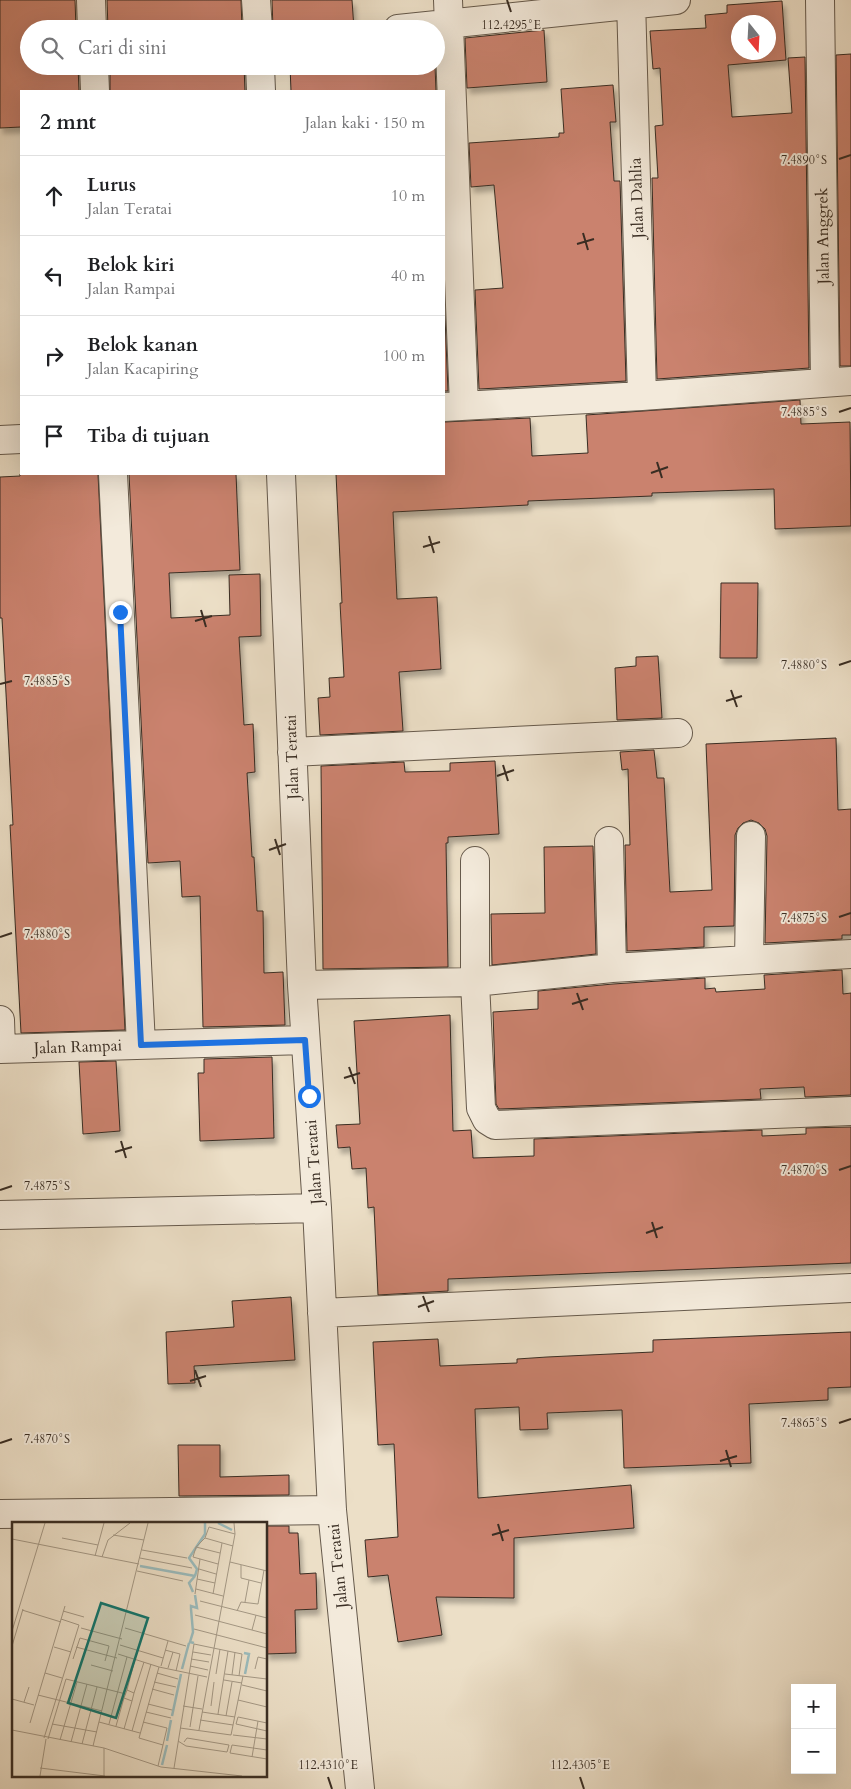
<!DOCTYPE html>
<html lang="id">
<head>
<meta charset="utf-8">
<style>
	body { margin:0; font-family:Cardo,serif; background:#f2f2f2; color:#202124 }
	.controls { position:absolute; right:15px; bottom:15px; display:grid; overflow:hidden; border-radius:0px; box-shadow:0 5px 20px #0002 }
	.controls button { width:45px; height:45px; display:grid; place-items:center; padding:0; border:0; border-bottom:1px solid #e0e0e0; background:#fff; color:#202124; font:25px sans-serif }
	.compass { position:absolute; left:731px; top:15px; width:45px; height:45px; border-radius:50%; background:#fff; box-shadow:0 5px 20px #0002; rotate:162deg }
	.stop { position:absolute; width:15px; height:15px; margin:-11px; border:4px solid #1a73e8; border-radius:50%; background:#fff }
	.stop.end { background:#1a73e8; border-color:#fff; box-shadow:0 1px 5px #0008 }
	.list { margin:0; padding:0; list-style:none }
	h2 { display:flex; justify-content:space-between; align-items:center; height:65px; margin:0; padding:0 20px; font-size:21px }
	h2 small { font-size:16px; font-weight:400; color:#757577 }
	.list li { display:grid; grid-template-columns:32px 1fr auto; gap:15px; align-items:center; box-sizing:border-box; height:80px; padding:0 20px; border-top:1px solid #e0e0e0 }
	.list b { display:block; font-size:19px; white-space:nowrap }
	.list p { margin:0; font-size:16px; white-space:nowrap; color:#757577 }
	.list em { font-size:16px; font-style:normal; color:#757577 }
	.icon { flex:none; width:28px; height:28px; fill:none; stroke:currentColor; stroke-width:2; stroke-linecap:round; stroke-linejoin:round }
	.map { position:relative; flex:none; width:851px; height:1789px; overflow:hidden }
	.search { position:absolute; background:#fff; box-shadow:0 5px 20px #0002; left:20px; top:20px; width:425px; height:55px; display:flex; align-items:center; gap:12px; box-sizing:border-box; padding:0 18px; border-radius:28px; color:#757577; font-size:19px }
	.panel { position:absolute; background:#fff; box-shadow:0 5px 20px #0002; left:20px; top:90px; width:425px; height:385px; border-radius:0px }
	.map>svg:first-child { display:block }
	.building { fill:#ca826e; stroke:#392d23; fill-rule:evenodd; filter:url(#shadow) }
	.lines { fill:none; stroke-linecap:round; stroke-linejoin:round }
	.minor-casing { stroke:#665a4c; stroke-width:30 }
	.minor { stroke:#f3eadb; stroke-width:28 }
	.route { stroke:#1a73e8; stroke-width:6 }
	.ticks { fill:none; stroke:#392d23; stroke-width:2 }
	.labels { text-anchor:middle; dominant-baseline:central; stroke-width:4; stroke-linejoin:round; paint-order:stroke }
	.street-label { font-size:16px; fill:#392d23; stroke:#f3eadb }
	.inset-river { fill:none; stroke:#9abbbc; stroke-width:2.5 }
	.inset-road { fill:none; stroke:#a49885; stroke-width:1 }
	.view { fill:#0f766e; fill-opacity:0.15; stroke:#0f766e; stroke-width:2.5 }
	.inset-edge { fill:none; stroke:#392d23; stroke-width:2.5 }
	.ticks-label { font-size:12px; text-anchor:middle; fill:#392d23; stroke:#f3eadb; stroke-width:4; stroke-linejoin:round; paint-order:stroke }
</style>
</head>
<body>
<div class="map">
<svg width="851" height="1789" viewBox="0 0 851 1789">
	<defs>
		<filter id="shadow"><feDropShadow dx="3" dy="5.5" stdDeviation="2.5" flood-color="#0004"/></filter>
	</defs>
	<rect width="100%" height="100%" fill="#ecdfc7"/>
	<filter id="stains"><feTurbulence type="fractalNoise" baseFrequency=".004" numOctaves="4"/><feColorMatrix values="0 0 0 0 .2 0 0 0 0 .09 0 0 0 0 .02 0 0 0 .5 -.17"/></filter>
	<radialGradient id="worn" r=".72"><stop offset=".6" stop-color="#630" stop-opacity="0"/><stop offset="1" stop-color="#630" stop-opacity=".3"/></radialGradient>
	<path class="building" d="M0 0H75L76 29H29V66H78L79 91H21V127L0 128Z
		M107 0H241L242 29H108Z
		M272 0H352L354 29H273Z
		M782 1 786 60 728 65 732 117 792 113 788 58 805 57 809 368 657 379 652 178H658L655 126 663 125 660 68 653 69 650 31 706 28 705 15 727 13V5ZM738 22H768V52H738Z
		M544 30 547 82 467 88 465 38Z
		M851 54V366H840L836 55Z
		M110 66H244L245 91H110Z
		M290 66H435L436 91H291Z
		M613 85 616 122H610L614 181H620L626 381 479 389 475 290 503 288 494 185 471 187 469 143 559 137V133H564L561 89Z
		M444 292 448 391H444Z
		M800 400 801 424 850 422 851 526 775 529 774 489 652 493V496L528 501V505L393 512 397 599 437 597 441 669 399 672 403 731 320 735 318 698 330 697 329 678 344 677 340 603H342L336 474H444V422L530 418 532 456 588 453 586 415Z
		M20 474H98L125 1030 21 1033 10 825H13L2 618H0V477L20 476Z
		M129 474H236L240 570 169 573 171 618 230 615 229 575 260 574 261 636 239 637 244 725 253 724 255 772 247 773 252 857H254L257 911H263L264 973 283 972 285 1025 203 1027 200 896 182 897 180 861 148 863Z
		M721 583H758L757 658H720Z
		M658 656 662 718 617 720 615 668 636 666V657Z
		M836 738 838 810 851 809V935H842V939L765 943 767 836 765 829 759 823 751 820 743 823 738 828 735 835 734 926 704 927V947L627 951 625 845H630L628 769 622 770 620 752 654 750 657 778H664L670 892 712 890 706 744Z
		M495 761 499 834 448 837V843H446L448 967 323 969 321 766 404 762 405 772 450 771V763Z
		M593 846 596 954 492 965 491 914 545 913 544 847Z
		M842 970 843 994 851 993V1095L805 1097 804 1087 760 1089 761 1099 499 1109 496 1104 493 1012 538 1009V991L613 984 705 978V989L715 988 716 992 765 989 764 975Z
		M450 1015 453 1131 471 1130 473 1158 534 1156V1139L762 1130V1136L806 1134V1128L851 1127V1263L448 1279V1291L378 1295 374 1207 368 1208 366 1168 352 1169 350 1147 338 1148 336 1125 360 1124 354 1021Z
		M272 1057 274 1138 200 1141 198 1073H204V1059Z
		M116 1061 120 1131 83 1134 79 1062Z
		M291 1297 295 1360 194 1366 195 1383 168 1384 166 1332 234 1327 232 1301Z
		M851 1332V1387L828 1388V1400L749 1404 751 1463 624 1468 622 1410 547 1413 548 1429 520 1430 519 1407 475 1409 478 1498 631 1485 634 1528 514 1538V1598L436 1597 442 1635 398 1642 388 1575 368 1577 365 1540 398 1537 394 1444 378 1445 373 1342 438 1339 440 1366 517 1363V1359L547 1357 653 1352V1340Z
		M178 1445H220V1477L289 1475V1495L179 1496Z
		M266 1526H289V1533H298L300 1574 316 1573 317 1609 295 1610 296 1653 266 1654Z"/>
	<g class="lines">
		<g class="minor-casing">
			<path id="minor" d="M91 0 92 29
				M256 0 258 29
				M448 0 464 406
				M631 0 642 396
				M820 0 825 382
				M398 29 676 0
				M94 66 95 91
				M260 66 261 91
				M444 407 642 396 851 381
				M0 440 21 439
				M113 474 141 1045
				M281 474 302 985 317 1208 332 1510 360 1789
				M292 752 678 733
				M609 841 612 968
				M475 861V982L481 1108 487 1120 495 1125 851 1111
				M749 960 751 836
				M302 985 475 982 612 968 851 954
				M0 1020 1 1049
				M0 1049 305 1040
				M0 1215 317 1208
				M322 1313 851 1288
				M0 1514 332 1510"/>
		</g>
		<use href="#minor" class="minor"/>
	</g>
	<g class="lines">
		<path class="route" d="M120 612 141 1045 305 1040 309 1096"/>
	</g>
	<path class="ticks" d="M507 0 511 12M839 159 851 155M583 233 588 250M577 244 594 239M839 412 851 408M657 462 662 478M651 473 668 467M429 536 434 553M423 547 440 542M201 610 206 627M195 621 212 616M839 665 851 661M0 684 12 681M731 690 737 707M726 701 742 696M503 765 508 781M497 776 514 770M275 839 280 855M269 850 286 844M839 917 851 913M0 937 12 933M577 993 583 1010M572 1004 588 999M349 1067 355 1084M344 1078 360 1073M121 1141 126 1158M115 1152 132 1147M839 1170 851 1166M0 1190 12 1186M652 1222 657 1238M646 1233 663 1227M423 1296 429 1312M418 1307 434 1301M195 1370 201 1387M190 1381 206 1376M839 1423 851 1419M0 1443 12 1439M726 1450 731 1467M720 1461 737 1456M498 1524 503 1541M492 1535 509 1530M328 1777 332 1789M580 1777 584 1789"/>
	<g class="labels">
		<g class="street-label">
			<text transform="translate(637 198) rotate(-92)">Jalan Dahlia</text>
			<text transform="translate(823 236) rotate(-91)">Jalan Anggrek</text>
			<text transform="translate(292 757) rotate(-92)">Jalan Teratai</text>
			<text transform="translate(78 1047) rotate(-2)">Jalan Rampai</text>
			<text transform="translate(314 1162) rotate(-94)">Jalan Teratai</text>
			<text transform="translate(338 1566) rotate(-96)">Jalan Teratai</text>
		</g>
	</g>
	<g transform="translate(12 1522)">
		<rect width="255" height="255" fill="#ecdfc7"/>
		<path class="inset-river" d="M206 1 220 8M128 44 183 54M183 54 185 47 177 36 193 12V1M181 70 177 61 183 54M182 121 178 120 181 110 179 87V84L185 86 183 73M232 131 237 132 233 152M170 147 177 121M160 194 169 152M155 219 159 198M150 243 155 223"/>
		<path class="inset-road" d="M101 13 132 18M50 16 86 23M193 16 221 24M0 17 127 42M184 25 208 31M130 28 175 36M83 34 92 1M90 35 96 18 118 1M128 36 180 46M218 40 255 49M206 42 181 35 184 25 193 16 197 5 223 12M229 43V56L249 61M187 47 204 52M125 49 171 59M185 57 203 61M184 67 211 74M183 72 188 37M201 72 210 21M188 79 255 96M233 80 237 58M10 88 49 100M51 89 72 95M225 89 229 80 246 82 252 48M183 93 255 112M69 106 110 117M113 106 174 124M182 107 255 126M240 108 244 93M0 109 33 1M108 123 151 136M0 124 11 87M42 125 59 130M64 125 105 136M153 128 168 132 164 149M181 130 199 133M106 132 147 145 195 155M61 137 68 116 97 124 93 139M179 137 197 140M79 143 101 149M149 144 156 119M178 144 196 148M147 145 127 216 151 223M156 146 161 130M243 147 246 135 255 137M33 151 50 156M145 151 166 157M204 152 208 127M213 152 255 157M220 153 223 130M212 158 230 161M142 160 164 165M230 163 255 169M140 167 162 173M115 168 122 171 120 179 112 176ZM115 168 123 137M122 171 132 140M26 173 90 189M0 177 22 183M226 178 255 185M12 180 17 165M136 182 160 188M171 184 190 187M199 184 202 160M134 190 159 196M190 190 223 195M206 192 216 129M214 194 220 160M188 198 221 203M87 200 128 211M131 200 155 206 146 244M18 201 53 84M255 201 226 195 224 202 255 209M40 202 85 210M97 202 115 135M104 204 112 176M178 205 186 154M168 206 219 213 231 154M112 207 120 179M0 208 92 226 149 245 230 254M187 208 223 12 222 1M120 209 139 142M221 213 255 217M32 216 67 103 49 97M36 217 54 157 114 172M48 218 65 160M166 219 174 224 215 230 217 223 175 216 172 220M59 220 75 162M70 222 85 165M81 224 136 1M255 228 220 223 218 231 255 237M240 235 246 199M28 246 93 254M162 246 182 122 230 132 227 154M28 254 34 217M92 254V226"/>
		<path class="view" d="M89 81 136 96 104 196 56 181Z"/>
		<rect width="255" height="255" class="inset-edge"/>
	</g>
	<g class="ticks-label">
		<text x="511" y="29">112.4295°E</text>
		<text x="804" y="164">7.4890°S</text>
		<text x="804" y="416">7.4885°S</text>
		<text x="804" y="669">7.4880°S</text>
		<text x="47" y="685">7.4885°S</text>
		<text x="804" y="922">7.4875°S</text>
		<text x="47" y="938">7.4880°S</text>
		<text x="804" y="1174">7.4870°S</text>
		<text x="47" y="1190">7.4875°S</text>
		<text x="804" y="1427">7.4865°S</text>
		<text x="47" y="1443">7.4870°S</text>
		<text x="328" y="1769">112.4310°E</text>
		<text x="580" y="1769">112.4305°E</text>
	</g>
	<rect width="100%" height="100%" filter="url(#stains)"/>
	<rect width="100%" height="100%" fill="url(#worn)"/>
</svg>
<div class="controls">
<button>+</button>
<button>−</button>
</div>
<svg class="compass" viewBox="-18 -18 36 36"><path d="M0-13l5 13h-10z" fill="#e53935"/><path d="M0 13l5-13h-10z" fill="#757577"/></svg>
<div class="stop" style="left:309px;top:1096px"></div>
<div class="stop end" style="left:120px;top:612px"></div>
<div class="search"><svg class="icon" aria-label="search" viewBox="0 0 24 24"><circle cx="10" cy="10" r="6"/><path d="M15 15l6 6"/></svg>Cari di sini</div>
<section class="panel">
<h2>2 mnt<small>Jalan kaki · 150 m</small></h2>
<ul class="list">
<li><svg class="icon" aria-label="ahead" viewBox="0 0 24 24"><path d="M12 20V5M6 11l6-6 6 6"/></svg><div><b>Lurus</b><p>Jalan Teratai</p></div><em>10 m</em></li>
<li><svg class="icon" aria-label="left" viewBox="0 0 24 24"><path d="M17 20v-9H6M10 6l-5 5 5 5"/></svg><div><b>Belok kiri</b><p>Jalan Rampai</p></div><em>40 m</em></li>
<li><svg class="icon" aria-label="right" viewBox="0 0 24 24"><path d="M7 20v-9h11M14 6l5 5-5 5"/></svg><div><b>Belok kanan</b><p>Jalan Kacapiring</p></div><em>100 m</em></li>
<li><svg class="icon" aria-label="arrive" viewBox="0 0 24 24"><path d="M6 21V4h12l-3 4 3 4H6"/></svg><div><b>Tiba di tujuan</b></div></li>
</ul>
</section>
</div>
</body>
</html>
